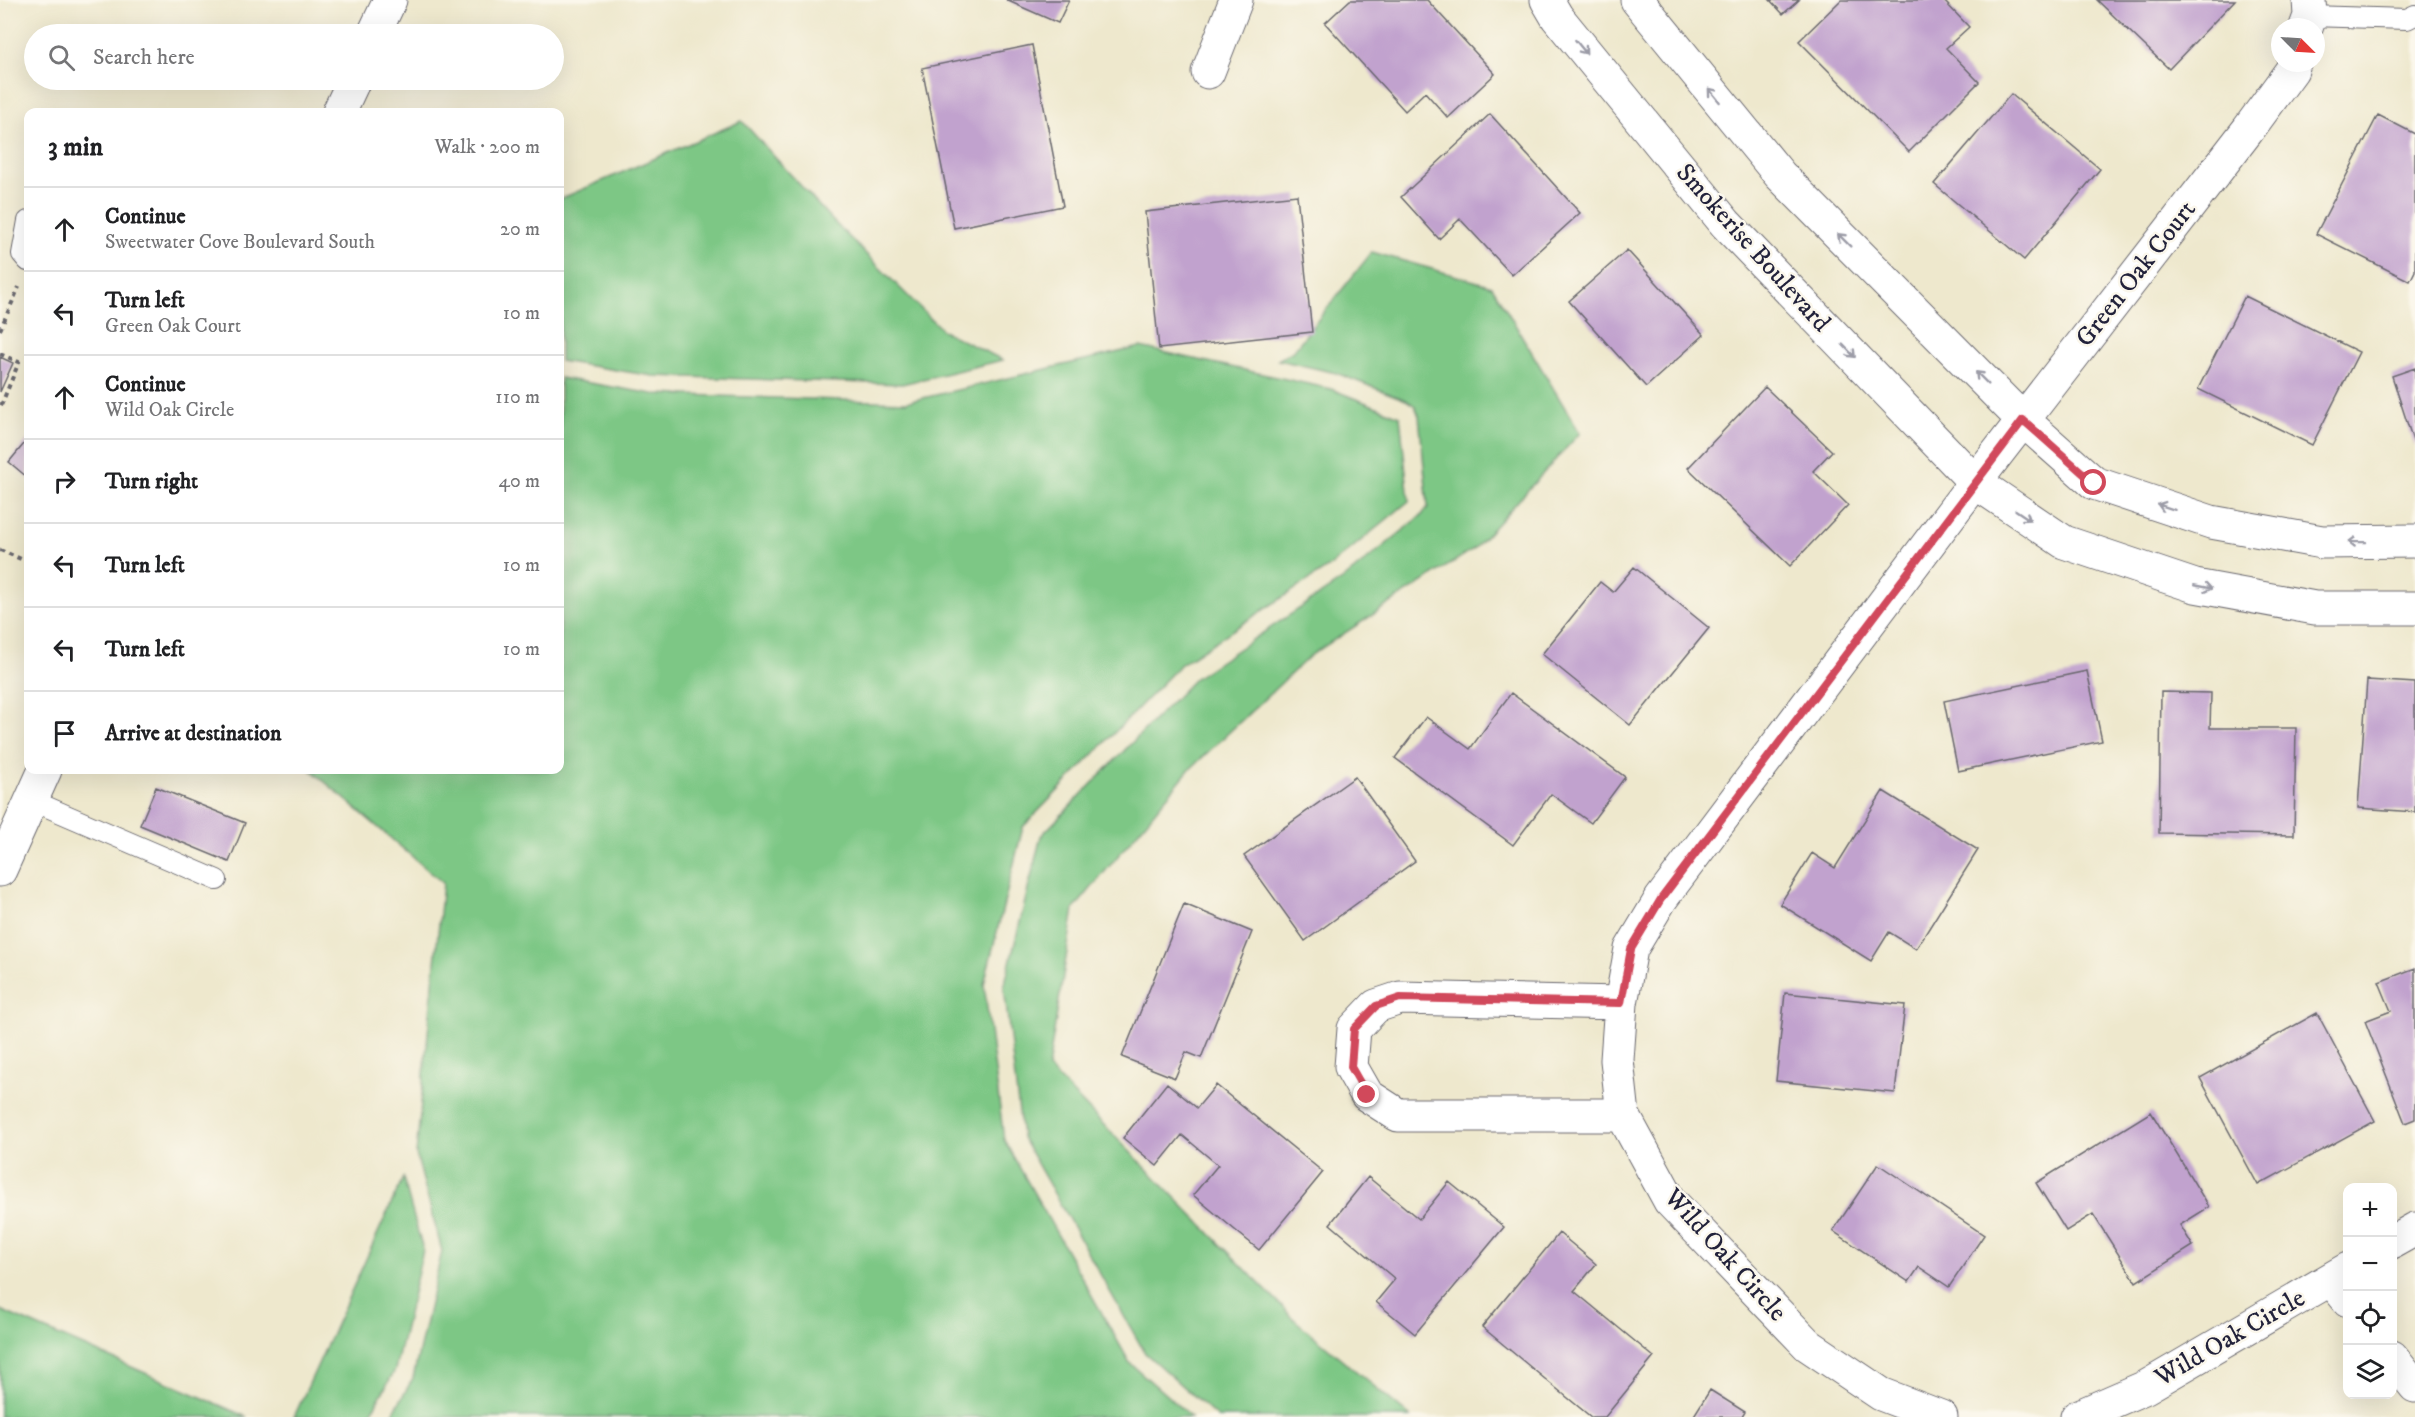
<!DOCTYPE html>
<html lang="en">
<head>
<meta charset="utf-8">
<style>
	body { margin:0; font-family:"IM FELL DW Pica",serif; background:#f6f6f6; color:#202124 }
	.controls { position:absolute; right:18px; bottom:18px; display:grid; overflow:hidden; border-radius:12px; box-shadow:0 6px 24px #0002 }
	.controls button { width:54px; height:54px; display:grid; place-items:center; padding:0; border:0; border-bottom:2px solid #e0e0e0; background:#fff; color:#202124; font:30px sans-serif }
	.compass { position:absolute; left:2271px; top:18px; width:54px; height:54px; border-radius:50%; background:#fff; box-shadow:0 6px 24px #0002; rotate:114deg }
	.stop { position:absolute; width:18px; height:18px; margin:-14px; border:4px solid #d1495b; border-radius:50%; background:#fff }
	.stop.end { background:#d1495b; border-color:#fff; box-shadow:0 2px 6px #0008 }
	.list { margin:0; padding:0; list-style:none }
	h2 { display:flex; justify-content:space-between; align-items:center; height:78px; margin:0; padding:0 24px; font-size:26px }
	h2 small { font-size:20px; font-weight:400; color:#757577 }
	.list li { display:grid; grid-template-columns:39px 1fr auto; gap:18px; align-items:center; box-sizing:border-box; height:84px; padding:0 24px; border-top:2px solid #e0e0e0 }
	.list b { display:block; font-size:22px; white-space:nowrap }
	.list p { margin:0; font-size:20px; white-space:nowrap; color:#757577 }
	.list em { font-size:20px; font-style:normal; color:#757577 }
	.icon { flex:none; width:33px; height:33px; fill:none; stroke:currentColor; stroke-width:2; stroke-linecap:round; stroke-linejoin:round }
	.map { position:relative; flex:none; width:2415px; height:1417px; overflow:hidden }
	.search { position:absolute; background:#fff; box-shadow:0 6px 24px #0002; left:24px; top:24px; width:540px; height:66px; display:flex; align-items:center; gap:15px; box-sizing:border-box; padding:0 21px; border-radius:33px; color:#757577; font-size:22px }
	.panel { position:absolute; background:#fff; box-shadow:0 6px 24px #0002; left:24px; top:108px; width:540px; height:666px; border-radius:12px }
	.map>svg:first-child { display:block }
	.green { fill:#7dc785; stroke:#507460; stroke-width:1.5 }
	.building { fill:#c1a2ce }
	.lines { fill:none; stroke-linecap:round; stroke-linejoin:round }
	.lane-casing { stroke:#69676e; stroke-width:22 }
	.street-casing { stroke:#69676e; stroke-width:35 }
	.path { stroke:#69676e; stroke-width:4; stroke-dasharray:4.5 4.5; stroke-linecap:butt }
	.lane { stroke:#fff; stroke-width:20 }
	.street { stroke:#fff; stroke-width:33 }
	.oneway { stroke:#9c9ca7 }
	.route { stroke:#d1495b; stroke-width:8 }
	.labels { text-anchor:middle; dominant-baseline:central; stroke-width:5; stroke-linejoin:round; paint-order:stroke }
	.street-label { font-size:26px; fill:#22223b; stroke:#fbf7ec }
</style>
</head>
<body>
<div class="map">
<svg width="2415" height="1417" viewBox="0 0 2415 1417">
	<rect width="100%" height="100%" fill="#fbf7ec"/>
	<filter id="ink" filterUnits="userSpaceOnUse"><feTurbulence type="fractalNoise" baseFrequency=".0167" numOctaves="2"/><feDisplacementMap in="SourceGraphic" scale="12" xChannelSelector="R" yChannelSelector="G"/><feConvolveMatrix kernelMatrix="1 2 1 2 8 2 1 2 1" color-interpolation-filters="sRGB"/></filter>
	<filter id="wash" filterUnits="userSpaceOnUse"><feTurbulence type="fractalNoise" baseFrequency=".008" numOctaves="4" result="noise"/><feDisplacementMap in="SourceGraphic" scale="24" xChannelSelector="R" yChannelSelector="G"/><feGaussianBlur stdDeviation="1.35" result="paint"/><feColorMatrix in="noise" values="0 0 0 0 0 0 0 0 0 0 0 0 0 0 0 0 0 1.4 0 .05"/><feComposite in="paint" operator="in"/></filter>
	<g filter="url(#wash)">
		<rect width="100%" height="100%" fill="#eee8cd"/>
		<path class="green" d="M742 121 831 219 943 331 1003 360 902 384 653 376 560 361V199Z
			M1372 252 1492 286 1580 433 1475 548 1311 655 1188 771 1074 909 1048 1068 1296 1321 1411 1417H1217L1145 1353 1022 1137 1004 987 1041 836 1195 678 1342 580 1422 515 1428 507 1419 416 1415 406 1406 400 1336 373 1278 360 1293 351Z
			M1140 347 1331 389 1400 416 1409 501 1329 567 1181 664 1023 827 984 984 1004 1140 1130 1363 1191 1417H391L413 1378 442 1251 416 1154 443 883 311 770H560V378L653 394 906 402Z
			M403 1178 423 1250 395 1370 369 1417H294Z
			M0 1310 247 1417H0Z"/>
		<g id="blocks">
			<path class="building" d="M1006 0H1069L1058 23Z
				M1350 0H1427L1495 74 1448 118 1425 92 1405 111 1325 23Z
				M1770 0H1799L1783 14Z
				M1841 0H1943L1969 27 1946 48 1979 82 1909 152 1799 41Z
				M2097 0H2235L2169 69Z
				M1032 45 1063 206 954 228 922 68Z
				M2011 94 2100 169 2024 260 1934 184Z
				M1490 114 1580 213 1512 275 1460 219 1439 239 1401 197Z
				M2378 115 2415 134V271L2410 281 2316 234Z
				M1297 195 1312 332 1159 349 1145 212Z
				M1627 250 1704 335 1646 387 1569 301Z
				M2245 296 2359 352 2312 445 2198 389Z
				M0 357 13 363 0 392Z
				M2415 368V447L2392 376Z
				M1765 387 1832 451 1813 471 1848 505 1790 566 1688 468Z
				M28 439V478L9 462Z
				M1634 567 1709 628 1630 725 1542 654 1600 582 1613 592Z
				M2087 671 2102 741 1958 771 1944 701Z
				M2367 680 2415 683V812L2358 808Z
				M2161 692 2211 693 2210 728H2296L2294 835 2159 833Z
				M1511 693 1625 777 1591 823 1551 794 1513 845 1395 758 1426 717 1470 749Z
				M1355 777 1415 861 1305 941 1244 856Z
				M156 787 245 823 229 862 140 825Z
				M1883 791 1978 850 1916 949 1889 932 1871 961 1780 904 1812 853 1835 868Z
				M1184 904 1252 932 1201 1058 1186 1052 1175 1078 1122 1057Z
				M2415 968V1119L2405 1123 2365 1021 2391 1011 2379 982Z
				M1785 993 1905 1005 1895 1093 1776 1081Z
				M2317 1013 2375 1121 2258 1185 2200 1078Z
				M1167 1083 1197 1108 1216 1085 1323 1172 1259 1250 1193 1195 1218 1165 1182 1135 1157 1166 1123 1138Z
				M2151 1112 2209 1207 2180 1225 2193 1246 2136 1282 2093 1214 2066 1231 2036 1183Z
				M1878 1164 1984 1235 1949 1287 1919 1267 1909 1282 1833 1231Z
				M1368 1177 1419 1219 1449 1182 1504 1227 1415 1334 1376 1302 1395 1279 1330 1224Z
				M1559 1233 1596 1264 1574 1291 1654 1357 1605 1417H1591L1482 1327Z
				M1710 1390 1745 1412 1742 1417H1693Z"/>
		</g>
	</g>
	<g filter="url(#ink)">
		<use href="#blocks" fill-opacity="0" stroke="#69676e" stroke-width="1.5"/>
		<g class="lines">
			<g class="lane-casing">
				<path id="lane" d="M2310 16 2407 19 2415 15
					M28 221 22 254 28 261
					M31 800 217 880"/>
			</g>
			<g class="street-casing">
				<path id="street" d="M1547 0 1557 17 1726 224 1975 482 2064 542 2195 586 2315 608H2415
					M1637 0 1780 175 2023 420 2094 483 2211 522 2322 542 2415 541
					M2306 27 2310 16 2309 0
					M374 34 390 0
					M1208 72 1236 0
					M339 112 354 80
					M0 870 45 770
					M1621 1003 1400 998 1376 1006 1354 1029 1351 1067 1367 1095 1398 1115H1623
					M2392 1242 2415 1229
					M2331 1279 2348 1300
					M2392 1357 2415 1386
					M1941 1417 1881 1394 1808 1345 1670 1201 1623 1115 1617 1060 1621 1003 1631 949 1661 899 1975 482 2248 130 2292 70 2294 63
					M2077 1417 2146 1387 2348 1269"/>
			</g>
			<path class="path" d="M0 330 19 287
				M0 354 19 362 0 408
				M0 550 28 562"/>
			<use href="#lane" class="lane"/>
			<use href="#street" class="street"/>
		</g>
		<defs><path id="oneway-shaft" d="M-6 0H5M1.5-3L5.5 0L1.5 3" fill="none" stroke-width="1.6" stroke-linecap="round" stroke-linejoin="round" transform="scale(1.5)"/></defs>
		<g class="oneway">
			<use href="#oneway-shaft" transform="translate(1581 47) rotate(51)"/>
			<use href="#oneway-shaft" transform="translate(1714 95) rotate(-129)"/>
			<use href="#oneway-shaft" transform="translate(1844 240) rotate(-135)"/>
			<use href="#oneway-shaft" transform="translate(1849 351) rotate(46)"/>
			<use href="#oneway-shaft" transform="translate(1982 378) rotate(-135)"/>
			<use href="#oneway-shaft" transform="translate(2166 507) rotate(-162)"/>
			<use href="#oneway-shaft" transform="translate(2023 515) rotate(34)"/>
			<use href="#oneway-shaft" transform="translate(2357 542) rotate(-179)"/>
			<use href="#oneway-shaft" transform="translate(2203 587) rotate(11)"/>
		</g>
	</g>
	<g class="lines" filter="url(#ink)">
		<path class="route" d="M1367 1095 1351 1067 1354 1029 1376 1006 1400 998 1621 1003 1631 949 1661 899 2023 420 2094 483"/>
	</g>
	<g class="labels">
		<g class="street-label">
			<text transform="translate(1753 248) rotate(48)">Smokerise Boulevard</text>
			<text transform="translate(2136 274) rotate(-52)">Green Oak Court</text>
			<text transform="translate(1725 1255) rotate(48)">Wild Oak Circle</text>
			<text transform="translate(2230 1338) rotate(-30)">Wild Oak Circle</text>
		</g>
	</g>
</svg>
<div class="controls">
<button>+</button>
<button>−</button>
<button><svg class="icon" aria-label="locate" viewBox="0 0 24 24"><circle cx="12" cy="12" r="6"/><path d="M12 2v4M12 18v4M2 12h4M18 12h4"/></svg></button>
<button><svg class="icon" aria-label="layers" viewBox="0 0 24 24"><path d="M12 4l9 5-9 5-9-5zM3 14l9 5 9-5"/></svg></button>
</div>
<svg class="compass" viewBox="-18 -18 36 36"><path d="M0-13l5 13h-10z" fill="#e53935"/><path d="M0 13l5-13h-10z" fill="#757577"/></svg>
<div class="stop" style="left:2094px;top:483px"></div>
<div class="stop end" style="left:1367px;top:1095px"></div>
<div class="search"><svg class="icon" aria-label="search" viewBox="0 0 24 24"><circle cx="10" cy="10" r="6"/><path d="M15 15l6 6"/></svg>Search here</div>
<section class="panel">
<h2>3 min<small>Walk · 200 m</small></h2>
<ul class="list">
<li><svg class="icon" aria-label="ahead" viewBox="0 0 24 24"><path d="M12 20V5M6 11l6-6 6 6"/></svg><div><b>Continue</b><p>Sweetwater Cove Boulevard South</p></div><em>20 m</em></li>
<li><svg class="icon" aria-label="left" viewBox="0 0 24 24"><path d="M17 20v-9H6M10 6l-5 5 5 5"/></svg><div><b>Turn left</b><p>Green Oak Court</p></div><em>10 m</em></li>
<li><svg class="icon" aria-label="ahead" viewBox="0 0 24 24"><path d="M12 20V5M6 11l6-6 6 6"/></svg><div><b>Continue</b><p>Wild Oak Circle</p></div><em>110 m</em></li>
<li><svg class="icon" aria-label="right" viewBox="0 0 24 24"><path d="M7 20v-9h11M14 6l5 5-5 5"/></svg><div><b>Turn right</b></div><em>40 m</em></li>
<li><svg class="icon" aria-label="left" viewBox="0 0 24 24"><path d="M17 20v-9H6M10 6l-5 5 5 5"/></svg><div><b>Turn left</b></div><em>10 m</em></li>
<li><svg class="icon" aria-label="left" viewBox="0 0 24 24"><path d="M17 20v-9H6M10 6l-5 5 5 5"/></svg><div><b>Turn left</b></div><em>10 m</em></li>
<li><svg class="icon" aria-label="arrive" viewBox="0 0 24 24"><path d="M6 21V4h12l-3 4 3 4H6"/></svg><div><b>Arrive at destination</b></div></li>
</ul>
</section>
</div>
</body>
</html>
